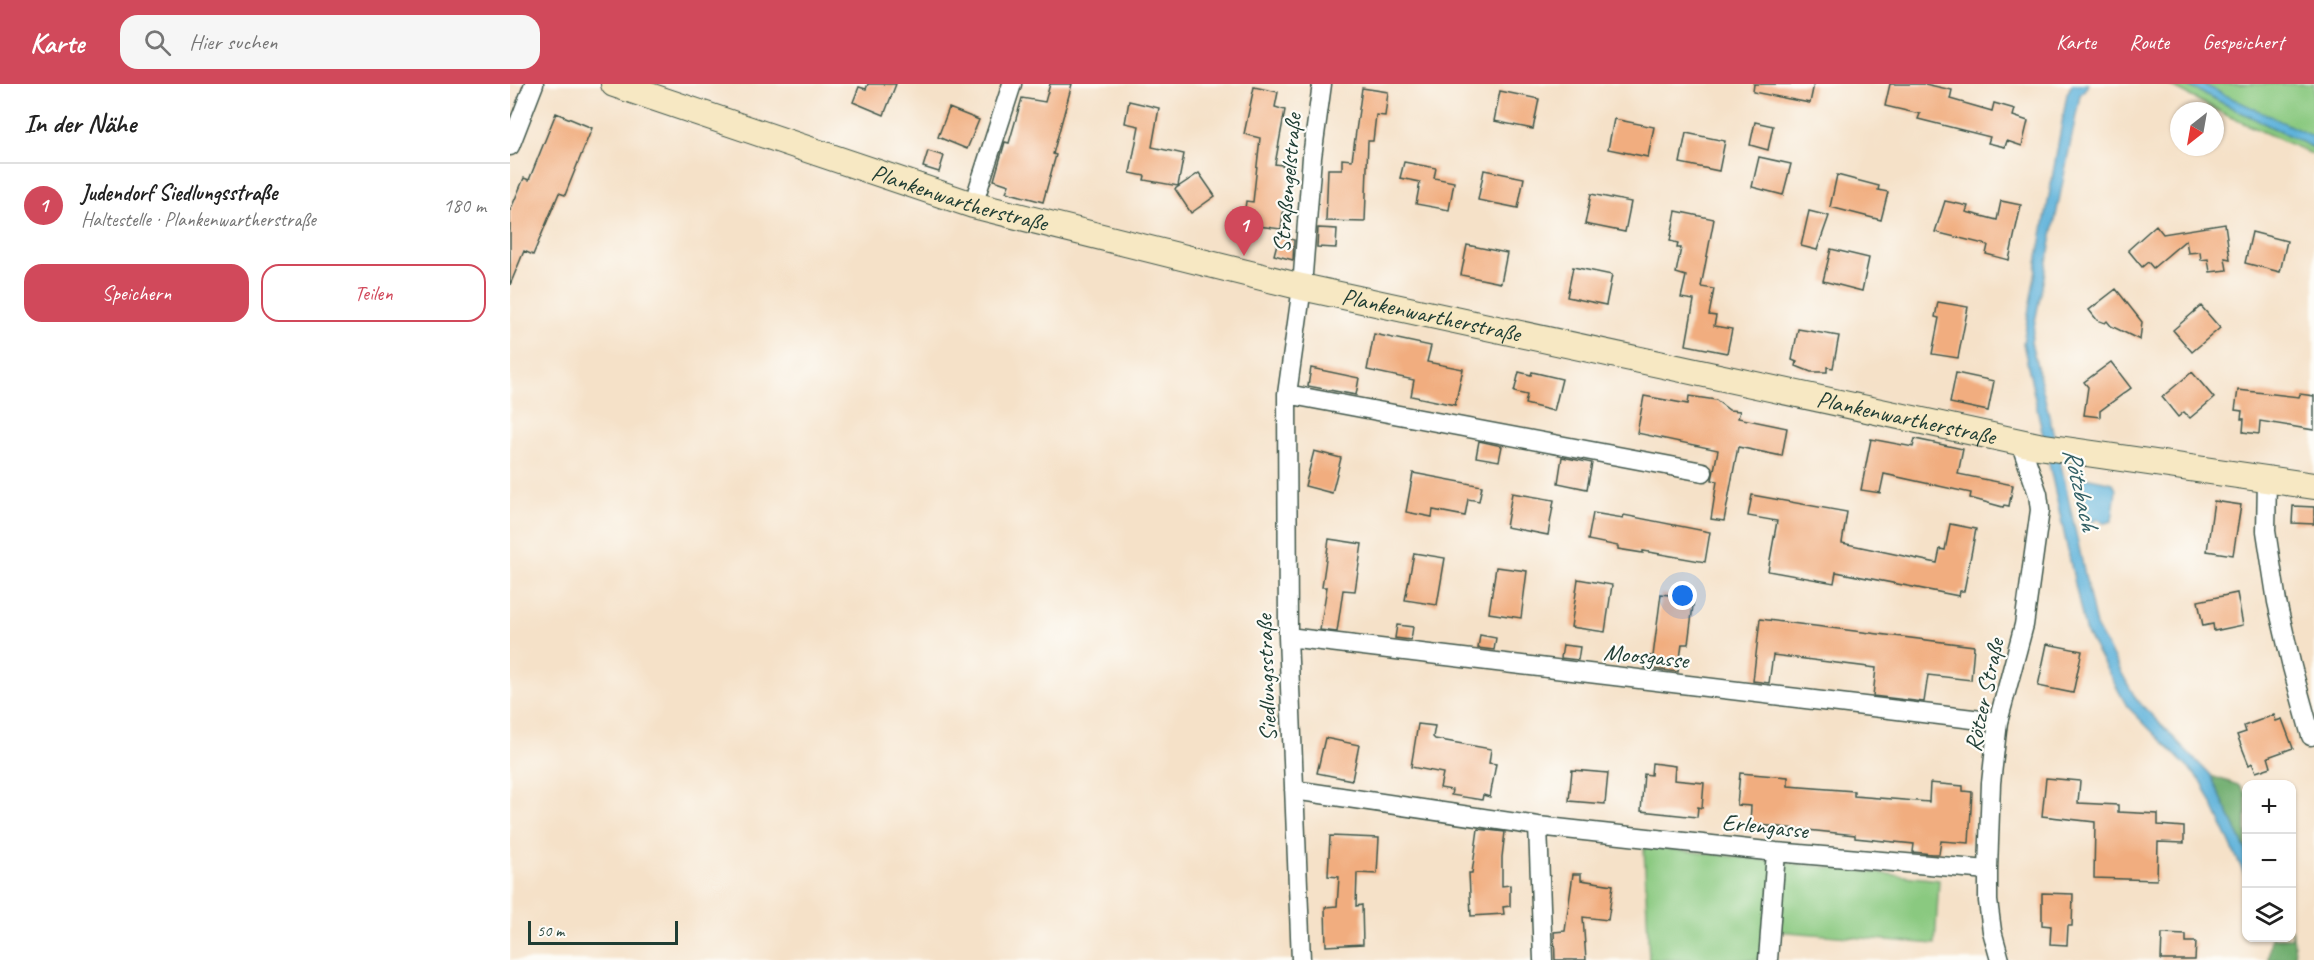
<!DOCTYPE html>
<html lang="de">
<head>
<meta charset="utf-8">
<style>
	body { margin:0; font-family:Caveat,sans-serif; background:#f6f6f6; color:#222 }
	.controls { position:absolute; right:18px; bottom:18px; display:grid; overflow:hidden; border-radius:12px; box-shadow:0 2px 4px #0004 }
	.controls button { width:54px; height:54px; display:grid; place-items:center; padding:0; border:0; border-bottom:2px solid #e0e0e0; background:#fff; color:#222; font:30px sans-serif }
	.compass { position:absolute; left:1660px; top:18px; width:54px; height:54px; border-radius:50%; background:#fff; box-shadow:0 2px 4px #0004; rotate:211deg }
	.scale { position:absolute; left:18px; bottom:15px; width:150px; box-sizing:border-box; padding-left:6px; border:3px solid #1f3d34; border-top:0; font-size:16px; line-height:21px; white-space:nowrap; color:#1f3d34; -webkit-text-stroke:4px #fdfcf7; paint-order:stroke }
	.you { position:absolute; left:1173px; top:512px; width:21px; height:21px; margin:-15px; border:4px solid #fff; border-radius:50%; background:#1a73e8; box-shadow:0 0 0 9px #1a73e833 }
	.badge { display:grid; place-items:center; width:39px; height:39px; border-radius:50%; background:#d1495b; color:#fff; font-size:20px; font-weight:700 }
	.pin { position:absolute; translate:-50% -50px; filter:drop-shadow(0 2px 3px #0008) }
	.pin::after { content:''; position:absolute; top:32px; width:21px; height:18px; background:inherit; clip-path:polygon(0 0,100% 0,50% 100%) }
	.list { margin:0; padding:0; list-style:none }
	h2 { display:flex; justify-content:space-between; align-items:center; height:78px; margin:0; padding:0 24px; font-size:26px }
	h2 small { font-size:20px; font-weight:400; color:#767676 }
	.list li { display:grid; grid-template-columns:39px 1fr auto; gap:18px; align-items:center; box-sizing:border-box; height:84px; padding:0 24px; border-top:2px solid #e0e0e0 }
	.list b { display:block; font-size:22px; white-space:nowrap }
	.list p { margin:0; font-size:20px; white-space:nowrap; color:#767676 }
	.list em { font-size:20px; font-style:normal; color:#767676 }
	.actions { display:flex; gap:12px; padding:18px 24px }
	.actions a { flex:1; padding:14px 0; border:2px solid #d1495b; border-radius:18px; text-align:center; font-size:21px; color:#d1495b }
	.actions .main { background:#d1495b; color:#fff }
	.icon { flex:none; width:33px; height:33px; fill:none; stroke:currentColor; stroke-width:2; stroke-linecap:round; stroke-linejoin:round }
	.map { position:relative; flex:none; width:1804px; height:876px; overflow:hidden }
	header { display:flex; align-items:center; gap:36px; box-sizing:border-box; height:84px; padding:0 30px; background:#d1495b; color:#fff }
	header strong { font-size:28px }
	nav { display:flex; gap:33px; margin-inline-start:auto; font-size:21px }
	.search { width:420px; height:54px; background:#f6f6f6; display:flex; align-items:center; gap:15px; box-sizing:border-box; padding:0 21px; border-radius:18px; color:#767676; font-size:22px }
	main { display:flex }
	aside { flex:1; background:#fff }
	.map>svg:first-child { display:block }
	.green { fill:#8ac980; stroke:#54835a; stroke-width:1.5 }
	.forest { fill:#6fad6e; stroke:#477551; stroke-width:1.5 }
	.water { fill:#5eb2da; stroke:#3e7887; stroke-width:1.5 }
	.building { fill:#f1ad7f }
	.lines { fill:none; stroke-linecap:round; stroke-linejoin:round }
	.street-casing { stroke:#3f564a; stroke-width:21 }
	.secondary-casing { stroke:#3f564a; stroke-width:28 }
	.street { stroke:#fff; stroke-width:18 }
	.secondary { stroke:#f7e8c3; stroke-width:26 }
	.labels { text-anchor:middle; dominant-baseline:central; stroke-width:4.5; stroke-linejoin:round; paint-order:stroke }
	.street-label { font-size:24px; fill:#1f3d34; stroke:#fdfcf7 }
	.water-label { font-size:26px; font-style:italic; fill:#326066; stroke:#fdfcf7 }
</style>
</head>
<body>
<header>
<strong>Karte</strong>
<div class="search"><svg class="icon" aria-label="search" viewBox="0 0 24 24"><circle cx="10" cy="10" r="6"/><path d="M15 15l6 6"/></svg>Hier suchen</div>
<nav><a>Karte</a><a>Route</a><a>Gespeichert</a></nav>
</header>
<main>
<aside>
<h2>In der Nähe<small></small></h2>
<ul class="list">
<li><span class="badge">1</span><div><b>Judendorf Siedlungsstraße</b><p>Haltestelle · Plankenwartherstraße</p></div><em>180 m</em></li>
</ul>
<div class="actions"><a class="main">Speichern</a><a>Teilen</a></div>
</aside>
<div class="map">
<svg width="1804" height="876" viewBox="0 0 1804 876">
	<rect width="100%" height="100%" fill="#fdfcf7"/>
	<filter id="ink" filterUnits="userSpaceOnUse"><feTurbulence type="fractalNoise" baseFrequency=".0167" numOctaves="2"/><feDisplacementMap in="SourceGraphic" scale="12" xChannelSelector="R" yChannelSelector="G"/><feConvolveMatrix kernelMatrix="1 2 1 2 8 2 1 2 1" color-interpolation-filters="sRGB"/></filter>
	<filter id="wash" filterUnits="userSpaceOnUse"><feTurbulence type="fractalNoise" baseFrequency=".008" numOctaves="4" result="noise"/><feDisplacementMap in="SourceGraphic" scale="24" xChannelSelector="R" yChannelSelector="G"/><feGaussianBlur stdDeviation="1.35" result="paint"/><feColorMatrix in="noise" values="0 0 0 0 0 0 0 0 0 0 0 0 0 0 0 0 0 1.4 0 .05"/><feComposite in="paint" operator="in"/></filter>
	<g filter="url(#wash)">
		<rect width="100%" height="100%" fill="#f5e1c8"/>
		<path class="green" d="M1657 0H1804V71L1716 31Z
			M1134 762 1429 796 1425 860 1254 846 1252 876H1139Z"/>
		<path class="forest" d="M1701 692 1728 701 1736 710V767Z
			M1782 844 1786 876H1758L1761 854H1782Z"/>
		<path class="water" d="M1562 0H1579L1570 11 1521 258 1550 376 1586 542 1626 615 1701 692 1736 767V794L1692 698 1617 622 1575 546 1513 259 1557 10Z
			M1674 0H1692L1804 53V64Z
			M1575 393 1603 399 1606 406 1602 437 1595 439 1588 435 1582 438 1574 433 1577 423 1573 414 1572 397Z"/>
		<g id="blocks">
			<path class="building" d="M358 0H386L374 31 343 18 349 3 356 5Z
				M540 0H562L543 70 546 71 533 118 496 108 499 101 484 96 495 58 499 59 512 14 535 18Z
				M1244 0H1304L1300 19 1243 8Z
				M1380 0H1415L1442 6 1440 15 1482 27 1484 19 1505 25 1503 32 1518 37 1512 62 1497 57 1495 63 1478 59 1480 53 1408 35 1410 30 1375 22Z
				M744 3 768 8 765 23 775 26 765 80 779 82 771 145 733 140 736 117 743 118 750 54 734 50Z
				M852 4 878 8 875 32 866 31 863 57H858L855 138 816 137 818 85H832V75L842 76Z
				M990 7 1029 15 1023 45 984 37Z
				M619 17 649 24 642 63 674 70 668 102 634 96 635 92 620 89 629 42 615 39Z
				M439 24 469 36 457 65 428 53Z
				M46 29 82 44 55 111 49 109 23 171 14 167 0 201V127L14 94 19 96Z
				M1104 35 1144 43 1138 73 1098 65Z
				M1245 38 1263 42 1258 66 1240 61Z
				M1176 49 1215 57 1209 87 1170 79Z
				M418 67 434 72 429 88 413 83Z
				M1249 73 1281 80 1273 111 1242 103Z
				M894 78 926 84 924 94 944 98 939 126 906 120 910 98 890 94Z
				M974 86 1014 94 1008 124 968 116Z
				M689 89 705 112 681 129 665 105Z
				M1327 91 1369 102 1368 106 1378 108 1371 136 1320 123Z
				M1081 110 1121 118 1115 148 1075 140Z
				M1435 117 1458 122 1456 128 1487 136 1491 117 1511 121 1499 176 1476 170 1478 161 1425 148Z
				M1166 127 1204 135 1191 203 1204 205 1199 231 1206 232 1204 242 1222 245 1217 269 1176 261 1184 216 1171 214 1176 192 1166 189 1171 164H1167L1168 159 1160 157Z
				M1299 127 1319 132 1307 166 1291 162Z
				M1715 140 1720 175 1715 174 1717 186 1700 188 1698 175 1691 176 1690 168 1678 169 1676 156 1643 184 1638 178 1632 183 1618 166 1646 141 1653 150Z
				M808 144 827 145 826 164 807 163Z
				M1742 148 1777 157 1770 188 1735 179Z
				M769 152 784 156 783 176 764 171Z
				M957 161 997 169 991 199 951 191Z
				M1321 165 1359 174 1352 207 1313 197Z
				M1063 183 1102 191 1096 221 1057 213Z
				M1606 205 1632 238 1630 256 1601 242 1597 237 1595 239 1587 236 1579 226Z
				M1428 218 1458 223 1448 274 1422 270 1429 234 1425 233Z
				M1691 222 1710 244 1682 268 1663 246Z
				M1288 245 1329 252 1323 284 1317 283V288H1301L1286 282 1287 278 1282 276Z
				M864 250 921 262 917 278 953 285 945 321 901 312 904 296 857 286Z
				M1601 278 1621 304 1590 327V333L1574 331 1578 303 1574 298Z
				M801 284 849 294 846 311 798 302Z
				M1009 288 1021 291 1022 288 1052 295 1044 327 1015 320 1017 311 1004 308Z
				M1682 288 1704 314 1680 334 1674 328 1668 333 1652 313Z
				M1446 289 1484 297 1478 327 1440 319Z
				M1728 306 1789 313 1790 310 1804 312V346L1750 337 1749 350 1733 348 1734 335H1731L1732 327 1725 326Z
				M1134 312 1178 320 1179 312 1206 316 1219 326 1230 327 1228 334 1277 344 1272 372 1228 363 1214 437 1201 435 1207 397 1202 396 1208 366 1127 349Z
				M1361 355 1403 363 1405 355 1453 365 1448 390 1503 401 1499 422 1494 421 1493 423 1460 414 1461 409 1374 390 1370 409 1351 406Z
				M969 357 992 362 989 377 966 373Z
				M804 367 831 374 822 409 795 402Z
				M1052 373 1082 379 1077 405 1048 399Z
				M903 389 972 402 969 417 958 415 955 432 923 426 922 433 896 428Z
				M1002 409 1044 416 1038 451 996 443Z
				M1242 411 1337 428 1332 459 1427 479 1430 465 1435 466 1440 440 1466 445 1454 507H1450L1449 512 1326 488 1324 499 1258 487 1267 437 1238 432Z
				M1704 417 1731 421 1723 471 1697 467Z
				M1783 422 1804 423V440L1782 439Z
				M1083 429 1113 434 1114 431 1200 448 1195 478 1133 467V469L1108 465V462L1078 456Z
				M819 455 852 460 845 507 833 506 827 548 810 546 817 503H812Z
				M904 469 935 474 927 521 895 516Z
				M986 483 1017 487 1011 534 979 529Z
				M1068 495 1102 501 1095 548 1061 543Z
				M1727 509 1733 541 1704 547 1703 540 1693 542 1688 517Z
				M1151 510 1184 514 1178 560H1172L1168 588 1135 584 1137 572H1143Z
				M1250 535 1464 562 1461 596 1418 591 1414 618 1363 612 1366 584 1263 571 1259 599 1243 597Z
				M887 541 903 543 901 556 885 554Z
				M970 551 986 554 984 566 968 564Z
				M1537 560 1572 567 1563 609 1528 602Z
				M1053 561 1070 563 1068 576 1051 574Z
				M1764 631 1766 637 1772 635 1783 664 1758 673 1761 683 1746 688 1742 679 1739 681 1727 651 1736 648 1734 642Z
				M908 640 925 642 923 653 925 655 981 665 979 679 986 680 980 713 973 711 972 716 941 711 942 706 930 704 933 689 901 683Z
				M815 654 849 661 842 696 807 689Z
				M1142 679 1165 682 1164 696 1194 699 1192 724 1188 723 1187 733 1131 727 1134 690 1141 691Z
				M1062 686 1098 689 1095 720 1059 717Z
				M1230 689 1278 693V702L1344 707V712L1419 718 1420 699 1453 702V707L1462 708 1459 759 1431 757 1429 770H1422L1403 768 1404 760 1345 754V751L1240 740 1241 722 1227 721Z
				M1536 694 1570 697 1568 719 1608 721V728L1648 730V741L1674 743V759L1648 758 1647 796 1584 794 1585 738 1532 732Z
				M968 745 995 748 992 773V802L1000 801V822L993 823 994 830 961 832 959 789H962Z
				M820 752 869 754 867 790 847 789 846 822 852 821 853 860 816 862 815 823 827 822 829 793 818 792Z
				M1063 790H1071V796L1103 801 1098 836 1073 833 1076 876H1045L1044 848 1055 847Z
				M1532 809 1563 810 1562 842H1558L1557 861 1540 860 1541 842 1532 841Z
				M1652 850 1676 851V858H1686L1685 876H1651Z"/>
		</g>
	</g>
	<g filter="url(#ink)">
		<use href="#blocks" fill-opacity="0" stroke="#3f564a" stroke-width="1.5"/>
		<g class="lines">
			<g class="street-casing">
				<path id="street" d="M0 62 24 0
					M463 121 502 0
					M777 310 1193 388
					M1757 396 1756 447 1767 518 1782 583 1801 652
					M778 553 1488 638
					M784 706 1028 742 1266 768 1478 786
					M1028 742 1033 876
					M791 876 778 553 777 310 792 203 802 73 812 0
					M1258 876 1266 768
					M1490 876 1482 847 1478 817V786L1481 699 1488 638 1514 541 1530 426 1528 410 1510 358"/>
			</g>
			<g class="secondary-casing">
				<g id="secondary">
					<path id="s1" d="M104 0 463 121 792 203 1528 362 1804 402"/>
				</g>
			</g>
			<use href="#street" class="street"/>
			<use href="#secondary" class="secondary"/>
		</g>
	</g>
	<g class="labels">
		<g class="street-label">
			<text transform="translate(777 99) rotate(-85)">Straßengelstraße</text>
			<text stroke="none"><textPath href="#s1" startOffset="364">Plankenwartherstraße</textPath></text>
			<text stroke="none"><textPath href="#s1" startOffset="850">Plankenwartherstraße</textPath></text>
			<text stroke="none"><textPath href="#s1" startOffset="1336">Plankenwartherstraße</textPath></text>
			<text transform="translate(1136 572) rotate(6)">Moosgasse</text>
			<text transform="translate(756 594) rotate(-92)">Siedlungsstraße</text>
			<text transform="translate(1474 611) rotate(-78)">Rötzer Straße</text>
			<text transform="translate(1255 742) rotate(6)">Erlengasse</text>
		</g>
		<g class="water-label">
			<text transform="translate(1571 405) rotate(77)">Rötzbach</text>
		</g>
	</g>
</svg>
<div class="controls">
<button>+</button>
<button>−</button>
<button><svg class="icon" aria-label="layers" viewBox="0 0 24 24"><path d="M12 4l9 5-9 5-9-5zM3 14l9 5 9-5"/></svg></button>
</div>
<svg class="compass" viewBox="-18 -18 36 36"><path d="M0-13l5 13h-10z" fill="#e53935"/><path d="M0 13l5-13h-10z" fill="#767676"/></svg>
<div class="scale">50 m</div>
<div class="you"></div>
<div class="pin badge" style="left:734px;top:172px">1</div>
</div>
</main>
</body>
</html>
